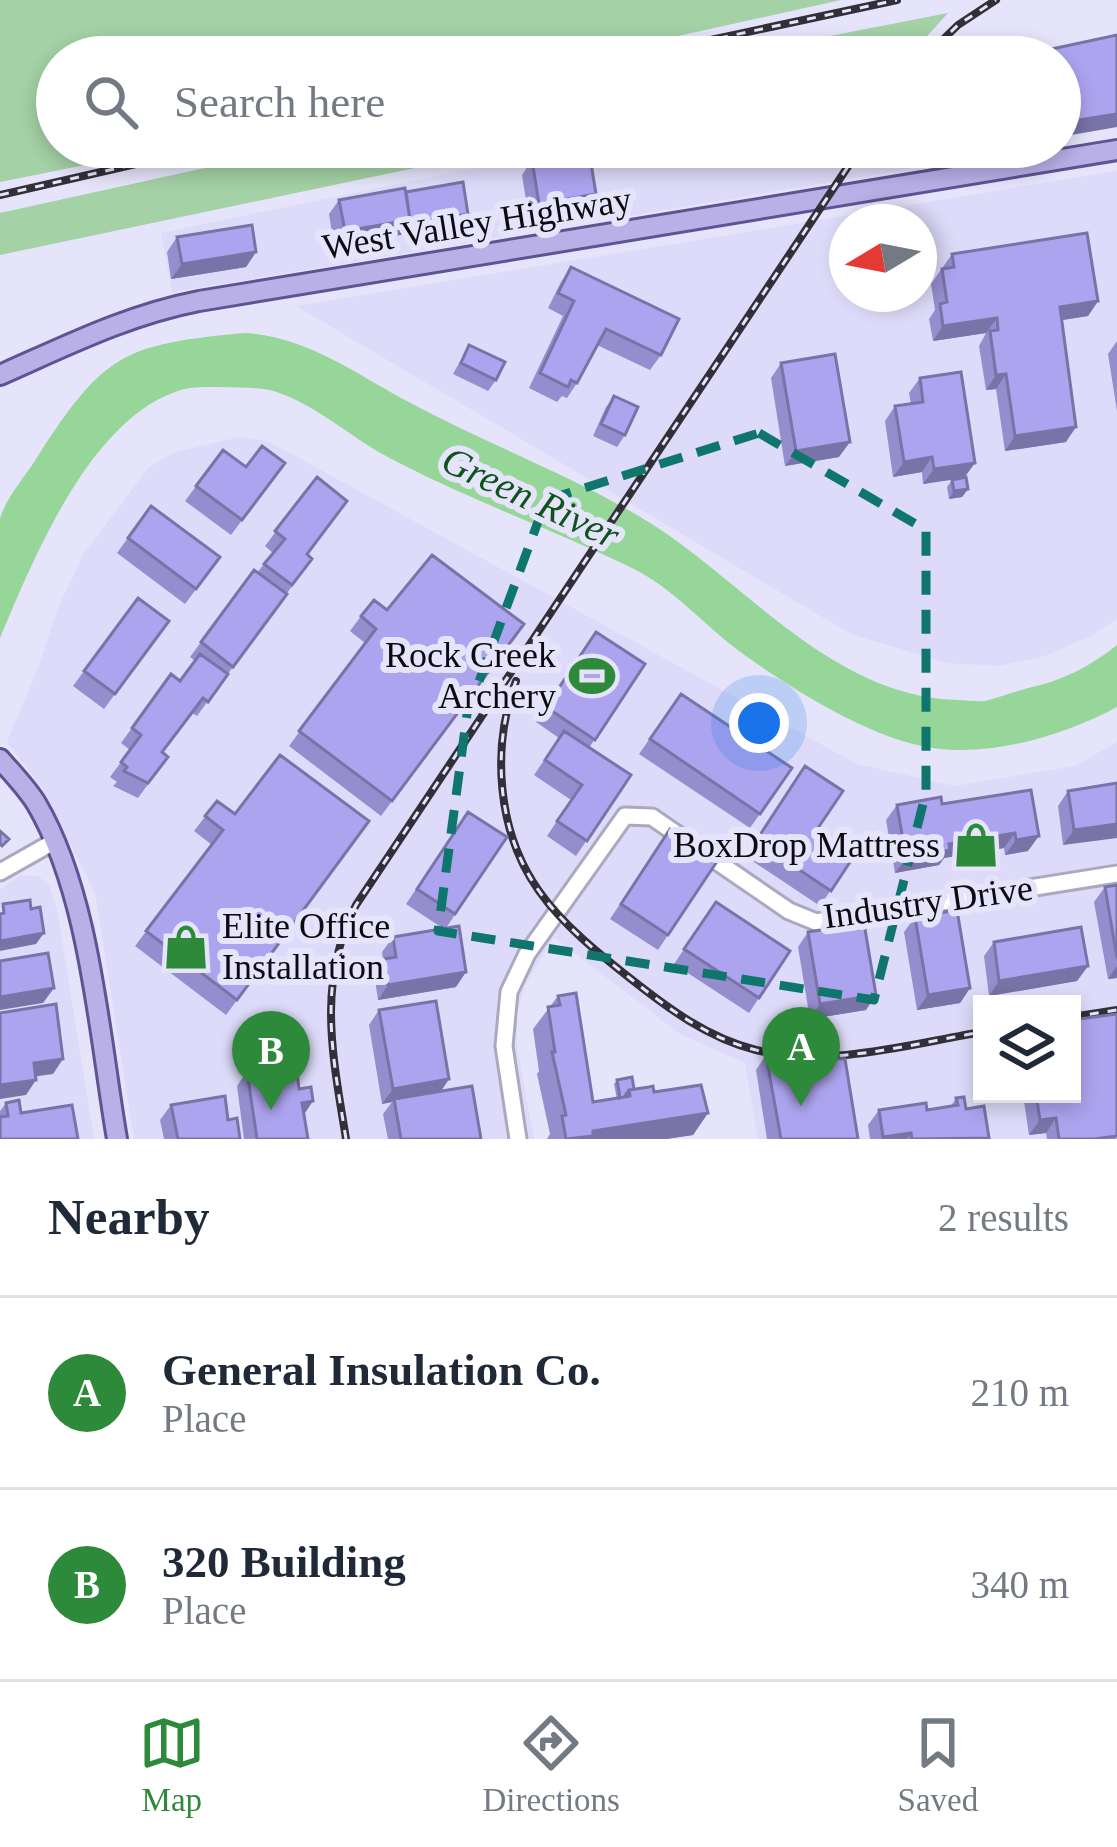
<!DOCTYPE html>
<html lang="en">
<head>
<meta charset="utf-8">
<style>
	body { margin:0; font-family:Georgia,serif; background:#f6f6f7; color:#1f2937 }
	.controls { position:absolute; right:36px; bottom:36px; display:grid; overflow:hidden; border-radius:0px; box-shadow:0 6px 18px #0003 }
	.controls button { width:108px; height:108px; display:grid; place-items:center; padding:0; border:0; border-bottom:3px solid #e0e1e3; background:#fff; color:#1f2937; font:60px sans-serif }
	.compass { position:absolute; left:829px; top:204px; width:108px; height:108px; border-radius:50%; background:#fff; box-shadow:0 6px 18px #0003; rotate:260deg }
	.you { position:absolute; left:759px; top:723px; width:42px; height:42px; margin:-30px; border:9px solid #fff; border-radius:50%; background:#1a73e8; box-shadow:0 0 0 18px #1a73e833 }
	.badge { display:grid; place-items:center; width:78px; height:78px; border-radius:50%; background:#2e8a3b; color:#fff; font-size:39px; font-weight:700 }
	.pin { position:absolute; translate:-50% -99px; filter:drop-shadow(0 3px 6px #0008) }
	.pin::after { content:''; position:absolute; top:63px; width:42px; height:36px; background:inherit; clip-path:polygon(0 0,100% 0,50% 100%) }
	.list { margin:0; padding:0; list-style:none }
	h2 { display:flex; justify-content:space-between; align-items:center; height:156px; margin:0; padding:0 48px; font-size:51px }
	h2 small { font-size:39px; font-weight:400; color:#747a83 }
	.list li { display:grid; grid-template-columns:78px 1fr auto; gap:36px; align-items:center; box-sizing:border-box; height:192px; padding:0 48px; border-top:3px solid #e0e1e3 }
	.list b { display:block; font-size:45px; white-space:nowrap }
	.list p { margin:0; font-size:39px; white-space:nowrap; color:#747a83 }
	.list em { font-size:39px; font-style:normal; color:#747a83 }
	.icon { flex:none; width:66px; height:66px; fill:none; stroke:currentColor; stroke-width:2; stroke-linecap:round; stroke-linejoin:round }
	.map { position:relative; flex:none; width:1117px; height:1139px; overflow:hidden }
	.search { position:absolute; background:#fff; box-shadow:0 6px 18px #0003; left:36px; right:36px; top:36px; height:132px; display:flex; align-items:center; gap:30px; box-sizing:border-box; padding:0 42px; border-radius:66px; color:#747a83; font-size:45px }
	.sheet { height:540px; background:#fff }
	nav { display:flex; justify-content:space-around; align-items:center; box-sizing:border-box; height:168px; border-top:3px solid #e0e1e3; background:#fff; font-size:33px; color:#747a83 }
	nav a { display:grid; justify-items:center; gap:6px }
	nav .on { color:#2e8a3b }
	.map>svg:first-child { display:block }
	.built { fill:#dddbf9; fill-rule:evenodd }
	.green { fill:#a4d1a6 }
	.water { fill:#96d799 }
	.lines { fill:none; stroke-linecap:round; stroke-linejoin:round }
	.minor-casing { stroke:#aaa9be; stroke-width:21 }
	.major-casing { stroke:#5e5393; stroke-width:24 }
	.minor { stroke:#fff; stroke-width:15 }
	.major { stroke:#b9b0e8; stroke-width:18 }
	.rail-casing { stroke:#313039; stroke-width:8 }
	.rail { stroke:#e5e4fa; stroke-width:3; stroke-dasharray:9; stroke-linecap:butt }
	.wall { fill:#958dce }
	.shaded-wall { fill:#7973a7 }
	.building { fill:#ada4ef; stroke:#7973a7; stroke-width:3 }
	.marked { fill:none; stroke:#0f766e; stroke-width:9; stroke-dasharray:24 15; stroke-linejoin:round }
	.labels { text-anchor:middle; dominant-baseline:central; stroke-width:12; stroke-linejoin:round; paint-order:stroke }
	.street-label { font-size:36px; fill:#0b0a11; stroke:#e5e4fa }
	.poi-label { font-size:36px; fill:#0b0a11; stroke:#e5e4fa; text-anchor:end }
	.water-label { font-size:39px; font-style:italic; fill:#0d531b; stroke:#e5e4fa }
</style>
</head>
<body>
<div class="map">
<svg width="1117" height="1139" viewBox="0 0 1117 1139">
	<rect width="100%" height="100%" fill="#e5e4fa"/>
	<path class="built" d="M576 147H1041L172 292 161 233Z
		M1117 171V619L1093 635 1045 656 999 666 947 663 851 634 296 306ZM847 222H919V294H847Z
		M239 437 268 441 857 764 955 786 1075 766 1117 742V1139H758L745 1063 680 1034 554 937 525 985 517 1014V1046L534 1139H134L95 893 42 788 7 742 41 660 57 610 83 555 149 467 176 452ZM982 1004H1072V1094H982Z
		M21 875 38 876 49 885 57 909 94 1139H0V890Z"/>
	<path class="green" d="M0 0H841L583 57H57V147H175L0 182Z
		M948 13 908 57H845L840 42 790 57H722Z
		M301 147H515L0 255V213Z"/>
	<path class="water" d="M245 333C304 336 352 371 403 399 485 444 576 476 655 526 750 588 835 697 958 700 966 700 977 702 985 701 999 697 1014 692 1028 688 1062 681 1089 667 1117 645V707C1066 735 991 757 933 748 870 739 790 688 739 651 703 624 673 588 632 568 550 528 464 498 384 455 350 436 319 408 282 394 263 386 240 388 219 387 204 387 190 386 175 392 88 423 33 560 0 638 0 608 0 545 0 519 5 499 27 474 38 456 104 353 125 344 245 333Z"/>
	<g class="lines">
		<g class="minor-casing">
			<path id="minor" d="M0 872 55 841
				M518 1139 504 1046 509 992 527 954 625 816 652 817 789 911 816 922 1117 874"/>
		</g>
		<g class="major-casing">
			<path id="major" d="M0 375C66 346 127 315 199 301L1117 150
				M0 759C12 773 26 787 36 803 90 894 99 1034 117 1139"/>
		</g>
		<use href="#minor" class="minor"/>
		<use href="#major" class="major"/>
		<g class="rail-casing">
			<path id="rail" d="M631 57 897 0
				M925 57 958 25 996 0
				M0 195 210 147
				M516 681C491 748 497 832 539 891 563 925 598 953 631 979 669 1009 708 1038 756 1050 829 1068 910 1044 982 1032
				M1072 1017 1117 1010
				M346 1139C333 1057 316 983 356 905L861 147"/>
		</g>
		<use href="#rail" class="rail"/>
	</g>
	<path class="wall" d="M532 160 596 194 586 209 529 219 522 175Z
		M406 192 468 214 460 225 334 246 329 214 339 200Z
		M177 237 256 252 246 267 171 279 167 252Z
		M952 254 1098 301 1088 316 1062 320 1066 442 1005 451 996 389 986 390 979 346 986 333 933 341 929 319 935 310 931 284Z
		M571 267 661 355 650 370 597 345 577 383 567 398 562 396 557 402 529 388 563 316 548 308 561 282Z
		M1117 341V411L1108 354Z
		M469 345 496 380 488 391 453 374Z
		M781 363 839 457 785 466 771 378Z
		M920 378 964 477 968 489 962 497 949 499 947 487 952 480 959 478 923 484 922 472 893 477 885 421 895 406 911 404 909 393Z
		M614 396 625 435 617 447 593 436 606 407Z
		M223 450 246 467 285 463 231 535 185 501Z
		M317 477 307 555 312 559 197 716 192 713 163 752 168 757 138 798 113 786 117 782 110 777 130 750 121 743 171 674 180 681 195 661 190 657 201 642 273 553 265 546Z
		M151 506 220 557 185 604 117 553Z
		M138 598 169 621 104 709 73 686Z
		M361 616 524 624 381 816 289 746 365 643 350 631Z
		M596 632 645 664 589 748 631 775 576 856 547 836 571 800 534 775 559 738 536 722Z
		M681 694 792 768 750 828 639 754Z
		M805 766 818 828 856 853 820 906 745 856Z
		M1117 783 1063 845 1058 806 1068 791Z
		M1031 790 1028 851 1005 855 1004 848 944 858 939 865 895 873 886 820 897 805 942 804Z
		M217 801 235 814 369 821 226 1015 135 946 212 845 194 831Z
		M468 812 507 837 446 928 456 987 378 1000 374 974 383 960 382 952 393 937 444 929 406 904Z
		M670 829 718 860 658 950 610 919Z
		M1117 885V978L1108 979 1094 902 1105 887Z
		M716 902 790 951 749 1013 674 964Z
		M915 917 970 988 960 1003 917 1010 904 932Z
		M808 932 866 1010 810 1019 798 947Z
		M994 942 1088 966 1077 981 989 996 984 956Z
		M558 996 593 1102 617 1099 614 1084 617 1080 634 1089 654 1092 708 1113 693 1135 666 1139H547L550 1134 537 1074 539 1071 533 1029Z
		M379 1010 449 1079 441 1091 481 1139H388L383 1114 392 1102 382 1104 369 1025Z
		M766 1055 858 1139H767L756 1070Z
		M247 1071 304 1115 308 1139H244L237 1086Z
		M1023 1094H1072L1117 1139H1047L1046 1133 1029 1135Z
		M956 1098 988 1139H870L868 1125 879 1110H927L951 1106Z
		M6 1103 21 1113 0 1139V1111Z
		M171 1105 228 1120 240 1139H164L160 1120Z"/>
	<path class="shaded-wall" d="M1117 114V127L1060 137V123Z
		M596 194 586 209 529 219 539 204Z
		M468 214 460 225 334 246 345 231 410 220Z
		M256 252 246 267 171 279 182 264Z
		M1098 301 1088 316 1050 322 1060 307Z
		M997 318 986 333 933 341 943 326Z
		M1006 374 996 389 986 390 996 375Z
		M1076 427 1066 442 1005 451 1015 436Z
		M850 442 839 457 785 466 796 451Z
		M932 457 922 472 893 477 904 462Z
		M975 463 964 478 923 484 934 469Z
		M968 489 962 497 949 499 954 491Z
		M1117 824V838L1063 845 1074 830Z
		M1015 833 1004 848 944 858 939 865 895 873 906 858 949 844Z
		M1039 836 1028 851 1005 855 1016 840Z
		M44 933 36 944 0 951V941Z
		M1088 966 1077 981 989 996 999 981Z
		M1117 966V978L1108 979Z
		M466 972 456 987 378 1000 388 985Z
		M54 988 43 1003 0 1010V997Z
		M970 988 960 1003 917 1010 928 995Z
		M876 995 866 1010 810 1019 820 1004Z
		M63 1059 53 1074 24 1078 34 1063Z
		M449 1079 439 1094 394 1099 392 1102 382 1104 393 1089Z
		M36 1080 26 1095 0 1099V1085Z
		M313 1101 303 1116 302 1103Z
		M708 1113 693 1135 666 1139H574L593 1131Z
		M1056 1118 1046 1133 1029 1135 1040 1120Z
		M911 1133 907 1139H882L883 1137Z"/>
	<path class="building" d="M1117 35V114L1060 123V57H1039L1038 52Z
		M589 151 596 194 539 204 532 160Z
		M463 182 468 214 408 224 410 220 406 192Z
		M405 188 410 220 345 231 339 200Z
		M252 225 256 252 182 264 177 237Z
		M1087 233 1098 301 1060 307 1076 427 1015 436 1006 374 996 375 990 331 998 330 997 318 943 326 940 304 947 302 942 269 954 267 952 254Z
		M571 267 679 319 661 355 606 329 577 383 571 380 568 387 540 373 574 301 558 293Z
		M469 345 505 362 496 380 461 363Z
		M835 354 850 442 796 451 781 363Z
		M961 372 975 463 934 469 932 457 904 462 895 406 923 402 920 378Z
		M614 396 638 407 625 435 601 424Z
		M262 446 285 463 242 520 196 486 223 450 246 467Z
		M317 477 347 501 307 554 312 559 292 585 264 564 285 539 275 531Z
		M966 477 968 489 954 491 952 480Z
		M151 506 220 557 196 589 128 538Z
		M432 555 524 624 392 801 299 731 376 629 361 616 374 600 387 610Z
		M254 570 287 594 233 667 201 642Z
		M138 598 169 621 115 694 84 671Z
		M596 632 645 664 595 740 546 707Z
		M200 654 228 674 208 702 203 698 162 752 168 757 148 783 124 771 127 767 121 762 141 735 132 728 171 674 180 681Z
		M681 694 792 768 760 814 650 739Z
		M564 731 631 775 587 841 557 821 582 785 545 760Z
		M280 755 369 821 237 1000 146 931 223 830 205 816 217 801 235 814Z
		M805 766 843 791 818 828 856 853 831 891 756 841Z
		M1117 783V824L1074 830 1068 791Z
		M1031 790 1039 836 1016 840 1015 833 949 844 950 850 906 858 897 805 941 797 942 804Z
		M468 812 507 837 455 914 417 889Z
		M670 829 718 860 668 935 621 904Z
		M0 831 9 839 2 846 0 844Z
		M1117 885V958L1105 887Z
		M30 900 31 909 40 907 44 933 0 941V914L4 913 3 904Z
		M716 902 790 951 759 998 684 949Z
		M957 910 970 988 928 995 915 917Z
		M864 923 876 995 820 1004 808 932Z
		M459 926 466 972 388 985 384 959 396 957 393 937Z
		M1081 927 1088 966 999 981 994 942Z
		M48 953 54 988 0 997V961Z
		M576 993 593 1102 630 1096 629 1090 649 1087 653 1086 654 1092 701 1085 708 1113 593 1131V1136L566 1139 562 1116 566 1115 552 1052H555L548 1007 560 1005 558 996Z
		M436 1001 449 1079 393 1089 379 1010Z
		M56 1004 63 1059 34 1063 36 1080 0 1085V1013Z
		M1117 1014V1136L1094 1139H1059L1056 1118 1040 1120 1036 1094H1072V1020Z
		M766 1055 845 1059 858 1139H781Z
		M296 1064 299 1089 311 1087 313 1101 302 1103 308 1139H257L247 1071Z
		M632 1077 634 1089 629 1090 624 1097 620 1098 617 1080Z
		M472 1086 481 1139H401L394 1099Z
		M225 1096 228 1120 237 1118 240 1139H178L171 1105Z
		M964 1097 966 1109 984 1106 989 1138 912 1139 911 1133 883 1137 879 1110 926 1103 927 1110 958 1105 956 1098Z
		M19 1100 21 1113 72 1105 78 1139H0V1117L8 1116 6 1103Z"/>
	<path class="marked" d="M759 433 926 530V792L874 1000 438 931 467 714 546 500Z"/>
	<defs>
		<g id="stadium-bare" transform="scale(3.6)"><path d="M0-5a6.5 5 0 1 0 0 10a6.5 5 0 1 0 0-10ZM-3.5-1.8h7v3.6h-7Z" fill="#2e8a3b" stroke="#e5e4fa" stroke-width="2.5" paint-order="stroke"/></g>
		<g id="shop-bare" transform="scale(3.6)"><path d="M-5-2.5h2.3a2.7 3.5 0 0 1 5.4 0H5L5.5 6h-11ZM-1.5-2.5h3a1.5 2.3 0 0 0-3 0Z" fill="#2e8a3b" stroke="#e5e4fa" stroke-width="2.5" paint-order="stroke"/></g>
	</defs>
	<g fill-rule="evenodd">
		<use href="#stadium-bare" x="592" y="676"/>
		<use href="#shop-bare" x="976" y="845"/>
		<use href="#shop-bare" x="186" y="947"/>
	</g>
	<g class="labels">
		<g class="street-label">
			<text transform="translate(477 223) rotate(-9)">West Valley Highway</text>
			<text transform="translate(928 902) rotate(-8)">Industry Drive</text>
		</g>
		<g class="poi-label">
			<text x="556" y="655">Rock Creek<tspan x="556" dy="41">Archery</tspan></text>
			<text x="940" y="845">BoxDrop Mattress</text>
			<text x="222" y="926" text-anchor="start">Elite Office<tspan x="222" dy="41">Installation</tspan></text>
		</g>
		<g class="water-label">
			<text transform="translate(531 497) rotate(25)">Green River</text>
		</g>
	</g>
</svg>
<div class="controls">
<button><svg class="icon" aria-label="layers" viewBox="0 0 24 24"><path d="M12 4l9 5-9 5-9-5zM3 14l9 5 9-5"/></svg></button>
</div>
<svg class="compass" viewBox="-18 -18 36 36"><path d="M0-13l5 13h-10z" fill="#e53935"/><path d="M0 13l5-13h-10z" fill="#747a83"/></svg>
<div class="you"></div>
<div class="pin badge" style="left:801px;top:1106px">A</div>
<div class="pin badge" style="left:271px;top:1110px">B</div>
<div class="search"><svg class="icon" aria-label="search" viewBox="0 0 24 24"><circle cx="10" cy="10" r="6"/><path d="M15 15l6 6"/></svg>Search here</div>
</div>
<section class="sheet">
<h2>Nearby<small>2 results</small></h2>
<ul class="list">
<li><span class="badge">A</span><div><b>General Insulation Co.</b><p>Place</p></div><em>210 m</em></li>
<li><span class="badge">B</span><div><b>320 Building</b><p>Place</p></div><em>340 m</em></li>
</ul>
</section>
<nav>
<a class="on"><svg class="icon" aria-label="map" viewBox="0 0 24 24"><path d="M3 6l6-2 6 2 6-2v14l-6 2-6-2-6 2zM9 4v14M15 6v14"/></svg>Map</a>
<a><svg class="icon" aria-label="directions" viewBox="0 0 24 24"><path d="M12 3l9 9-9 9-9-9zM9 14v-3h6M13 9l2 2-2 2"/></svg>Directions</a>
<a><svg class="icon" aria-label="saved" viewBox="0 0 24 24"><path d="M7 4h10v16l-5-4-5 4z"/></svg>Saved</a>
</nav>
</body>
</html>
